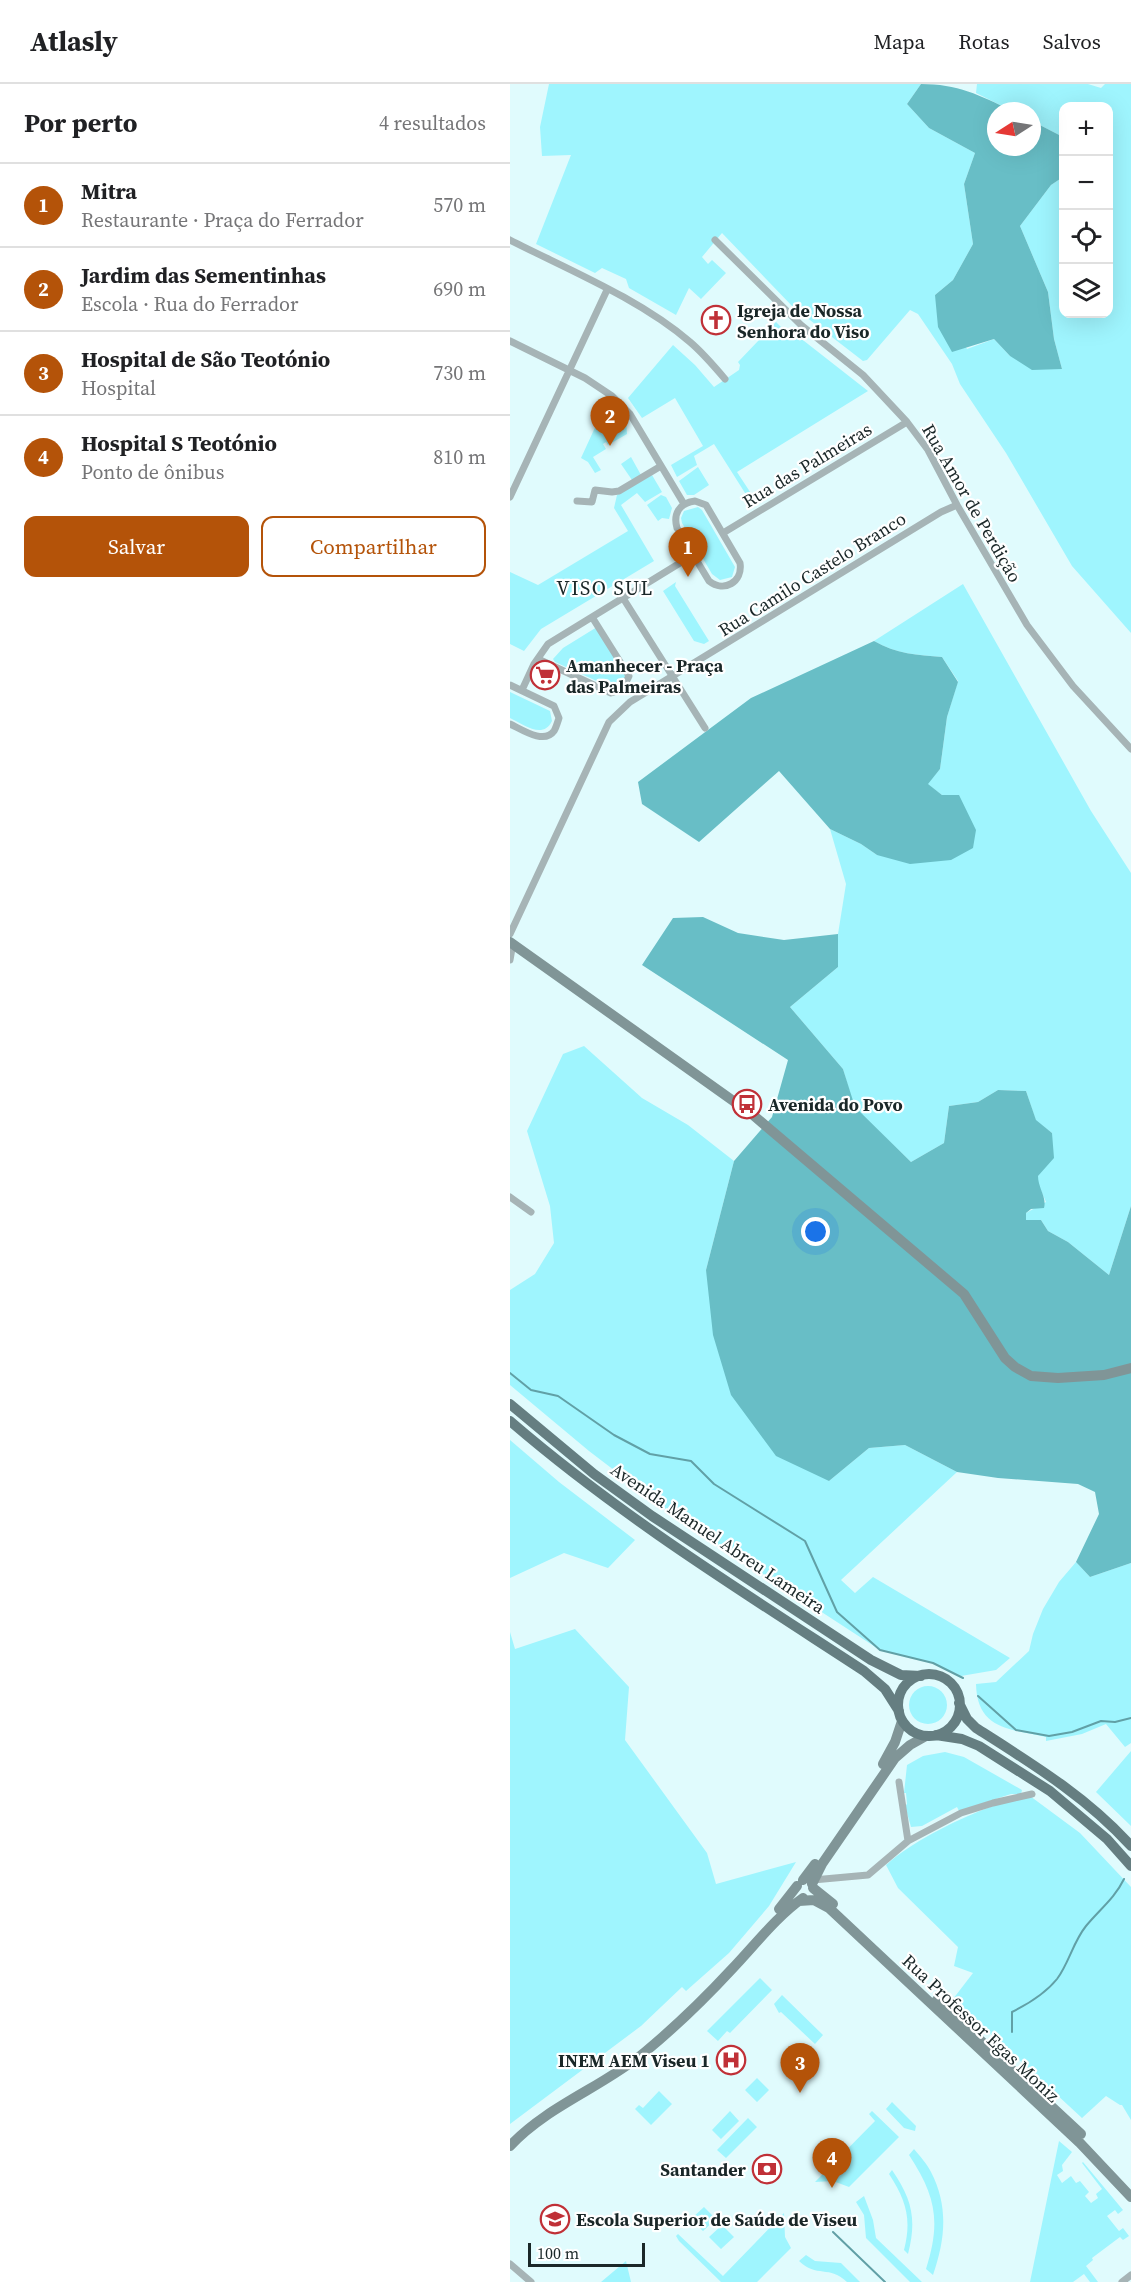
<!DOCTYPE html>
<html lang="pt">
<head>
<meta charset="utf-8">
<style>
	body { margin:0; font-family:"Source Serif 4",serif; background:#f6f6f6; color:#202124 }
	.controls { position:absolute; right:18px; top:18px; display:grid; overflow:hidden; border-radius:12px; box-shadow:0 6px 24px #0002 }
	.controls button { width:54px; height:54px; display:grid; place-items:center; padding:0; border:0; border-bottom:2px solid #e0e0e0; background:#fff; color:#202124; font:30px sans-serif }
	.compass { position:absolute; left:477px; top:18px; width:54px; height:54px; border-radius:50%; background:#fff; box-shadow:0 6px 24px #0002; rotate:258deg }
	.scale { position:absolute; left:18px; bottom:15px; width:117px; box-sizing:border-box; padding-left:6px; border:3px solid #1a2728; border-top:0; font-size:16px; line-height:21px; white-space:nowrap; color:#1a2728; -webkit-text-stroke:4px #fff; paint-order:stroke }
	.you { position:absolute; left:306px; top:1148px; width:21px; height:21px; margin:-15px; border:4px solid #fff; border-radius:50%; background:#1a73e8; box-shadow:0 0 0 9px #1a73e833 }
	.badge { display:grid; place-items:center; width:39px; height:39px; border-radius:50%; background:#b45309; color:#fff; font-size:20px; font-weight:700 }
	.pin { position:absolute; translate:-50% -50px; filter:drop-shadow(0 2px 3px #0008) }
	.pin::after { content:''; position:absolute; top:32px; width:21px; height:18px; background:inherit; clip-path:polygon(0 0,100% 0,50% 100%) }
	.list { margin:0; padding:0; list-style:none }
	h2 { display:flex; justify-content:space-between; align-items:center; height:78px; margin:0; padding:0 24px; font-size:26px }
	h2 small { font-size:20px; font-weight:400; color:#757577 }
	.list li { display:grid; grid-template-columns:39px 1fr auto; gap:18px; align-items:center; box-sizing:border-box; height:84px; padding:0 24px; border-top:2px solid #e0e0e0 }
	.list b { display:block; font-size:22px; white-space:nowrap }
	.list p { margin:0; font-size:20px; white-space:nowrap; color:#757577 }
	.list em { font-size:20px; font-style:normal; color:#757577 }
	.actions { display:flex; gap:12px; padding:18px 24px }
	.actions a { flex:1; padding:14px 0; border:2px solid #b45309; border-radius:12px; text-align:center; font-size:21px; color:#b45309 }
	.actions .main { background:#b45309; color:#fff }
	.icon { flex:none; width:33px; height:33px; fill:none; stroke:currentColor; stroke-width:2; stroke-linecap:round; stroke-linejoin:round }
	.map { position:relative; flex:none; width:621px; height:2198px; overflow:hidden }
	header { display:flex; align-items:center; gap:36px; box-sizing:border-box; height:84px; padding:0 30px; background:#fff; border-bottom:2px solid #e0e0e0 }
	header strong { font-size:28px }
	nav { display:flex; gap:33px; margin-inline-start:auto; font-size:21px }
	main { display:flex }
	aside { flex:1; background:#fff }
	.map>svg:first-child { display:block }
	.green { fill:#9ff5fe }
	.forest { fill:#68bec6 }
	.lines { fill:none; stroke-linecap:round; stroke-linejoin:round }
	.stream { stroke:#61a0a6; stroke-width:2 }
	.street { stroke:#a6b4b6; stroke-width:7 }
	.secondary { stroke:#809597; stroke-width:10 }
	.primary { stroke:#657e81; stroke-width:10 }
	.labels { text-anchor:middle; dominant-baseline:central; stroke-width:4.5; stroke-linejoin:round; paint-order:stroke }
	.poi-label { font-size:18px; font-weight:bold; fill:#1a2728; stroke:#fff; text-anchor:start }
	.street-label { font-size:18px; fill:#1a2728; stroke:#fff }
	.neighbourhood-label { font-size:20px; letter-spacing:1.5px; fill:#1a2728; stroke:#fff }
</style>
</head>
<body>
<header>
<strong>Atlasly</strong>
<nav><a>Mapa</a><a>Rotas</a><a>Salvos</a></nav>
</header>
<main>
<aside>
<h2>Por perto<small>4 resultados</small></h2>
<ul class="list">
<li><span class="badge">1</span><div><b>Mitra</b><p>Restaurante · Praça do Ferrador</p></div><em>570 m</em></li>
<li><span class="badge">2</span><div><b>Jardim das Sementinhas</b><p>Escola · Rua do Ferrador</p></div><em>690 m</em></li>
<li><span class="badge">3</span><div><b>Hospital de São Teotónio</b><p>Hospital</p></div><em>730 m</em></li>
<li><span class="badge">4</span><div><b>Hospital S Teotónio</b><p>Ponto de ônibus</p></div><em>810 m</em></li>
</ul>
<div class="actions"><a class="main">Salvar</a><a>Compartilhar</a></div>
</aside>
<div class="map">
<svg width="621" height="2198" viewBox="0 0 621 2198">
	<rect width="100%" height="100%" fill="#e0fbfd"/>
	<path class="green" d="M39 0H411L397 20 419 44 465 69 454 100 463 160 443 196 425 211 457 265 484 255 500 272 552 285 544 255 538 208 510 142 541 101 553 93 554 230H598V22H554L553 53 522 37V27H502L466 9 467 0H578L591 4 595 0H621V549L562 482 496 369 450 300 442 280 408 230 400 226 357 276 353 277 283 223 212 149 192 173 198 180 202 176 216 189 191 215 179 204 166 231 119 204 116 195 92 184 85 189 26 160 61 71 32 72 30 43Z
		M266 238 283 255 289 253 358 307 227 388 246 417 242 420 204 360 184 372 187 381 167 393 161 381 193 362 165 314 132 334 118 314 163 261 185 281 204 303 229 286 230 281 228 278Z
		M102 320 116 336 117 350 98 361 96 358 93 360 96 365 83 373 91 386 85 389 78 378 71 374 88 337Z
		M121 373 131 391 122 396 111 380Z
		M188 383 199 401 184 411H177L169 397Z
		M142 391 152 408 135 418 127 409 111 421 144 477 31 545 14 567 0 560V488L28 501 118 447 104 424 107 411Z
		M151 411 156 413 162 424 159 435 152 434 148 437 137 421Z
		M188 423 192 426 225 483 222 493 210 496 202 490 172 439 171 434 174 427Z
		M166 498 165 502 199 557 194 560 184 557 153 507Z
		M453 500 581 727 621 789V1122L599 1191 558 1158 538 1147 531 1136H516V1129L536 1118 528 1100V1092L542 1049 526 1037 516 1007 488 1006 468 1018 439 1022 434 1059 401 1078 344 1023 333 985 280 923 328 883V850L336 800 320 745 351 760 367 771 432 711 417 700 430 685 437 633 448 597 432 573C408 571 386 570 364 557Z
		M87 543 116 590C113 599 109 601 100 603L45 578 43 575 53 564Z
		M0 608 40 627 42 637C33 656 13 640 0 634Z
		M74 962 132 1014 178 1041 224 1077 196 1186 319 1397 359 1364 395 1361 447 1388 331 1496 345 1509 363 1493 500 1574 486 1586 451 1592 423 1579 370 1566 175 1439 134 1409 79 1367 0 1301V1206L25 1190 44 1159 40 1122 17 1047 53 970Z
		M0 1356 49 1398 125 1456 98 1484 54 1469 0 1494Z
		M566 1478 580 1493 621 1479V1659L615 1663 596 1640 572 1650 536 1657V1653C499 1645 467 1645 466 1600L486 1598 519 1567 523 1550 533 1525 549 1498Z
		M65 1545 119 1603 115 1656 197 1769 206 1800 286 1778 259 1822 219 1869 176 1907 172 1903 131 1942 0 2040V1548L5 1565Z
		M399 1621a19 19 0 1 1 38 0a19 19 0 1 1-38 0Z
		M621 1667V1742L586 1708Z
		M435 1668 454 1673 512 1706 511 1710H501L449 1727 447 1723 412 1742 401 1743 395 1722 397 1720 396 1709H394L397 1681 413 1672Z
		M520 1712 570 1749 621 1803V2036L612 2021H610L596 2012 572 2034 443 1915 463 1889 444 1882 448 1863 388 1804 376 1781C400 1759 444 1737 475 1725 489 1719 505 1716 520 1712Z
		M250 1894 262 1906 220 1949 217 1947 208 1957 197 1947Z
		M272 1911 313 1951 305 1960 271 1928 269 1929 264 1920Z
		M247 1994 259 2006 247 2018 235 2006Z
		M149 2007 162 2020 141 2041 125 2025 129 2021 133 2024Z
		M382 2018 406 2042 405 2047 394 2044 376 2025Z
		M220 2027 229 2037 211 2055 202 2046Z
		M362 2027 389 2053 339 2103 323 2097 305 2098 365 2037 359 2030Z
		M238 2034 247 2043 216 2074 207 2066Z
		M549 2057 562 2068 552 2081 553 2087 547 2091 552 2099 561 2092 566 2099 570 2097 579 2108 575 2112 581 2119 588 2114 586 2110 592 2105 572 2079 573 2078 613 2126 608 2130 605 2126 597 2132 609 2147 613 2144 619 2152 613 2156 610 2153 582 2174 583 2176 576 2182 588 2198H580L574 2190 563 2198H520Z
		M404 2065C410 2072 417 2080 421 2088 439 2123 435 2156 423 2191L416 2185C431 2138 426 2112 399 2071Z
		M382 2086C402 2115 407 2135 398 2170L394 2166C402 2135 396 2116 379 2090Z
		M354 2112 363 2136 366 2154 412 2198H400L356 2154 354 2131 346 2118Z
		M194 2123 206 2135 193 2147 181 2135Z
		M274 2129 275 2153 281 2164 247 2198H211L169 2157 166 2152 168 2150 213 2192Z
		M212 2141 224 2153 211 2165 199 2153Z
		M296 2171 305 2177 331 2179 350 2198H337C320 2181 306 2194 289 2177Z
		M116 2177 121 2198H91Z"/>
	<path class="forest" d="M411 0C447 0 470 11 502 27H486V63H522V37L553 53V93L541 101 510 142 538 208 544 255 552 285 522 286 500 272 484 255 442 268 428 243 425 211 443 196 463 160 454 100 465 69 419 44 397 20Z
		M364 557C386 570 408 571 432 573L448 598 437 633 430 685 418 700 432 711H449L466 746 463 764 441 776 400 780 367 771 351 760 320 745 269 687 189 758 132 720 128 698 241 614Z
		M193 833 228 849 274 856 328 850V883L280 923 333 985 345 1023 401 1078 434 1059 439 1022 468 1018 488 1006 516 1007 526 1036 542 1049 544 1074 528 1092C528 1104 537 1113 534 1124L521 1125 516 1129V1136H531L538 1147 558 1158 599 1191 621 1122V1479L580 1493 566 1478 589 1430 585 1408 568 1400 488 1394 447 1388 395 1361 359 1364 319 1397 266 1372 221 1311 203 1251 196 1186 224 1077 262 1033 278 976 132 881 163 834Z"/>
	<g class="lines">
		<path class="stream" d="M0 1289 21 1306 48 1312 104 1351 140 1370 181 1377 204 1400 295 1457 327 1528 370 1566 423 1579 453 1594
			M468 1612 506 1646 539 1652 562 1648 591 1637 605 1638 621 1634
			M502 1948V1928C518 1920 535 1910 547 1895 559 1879 563 1858 576 1842 589 1826 605 1814 614 1795
			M323 2148 375 2198"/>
		<path class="street" d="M0 156C59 186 130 215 180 258 193 269 204 282 215 295
			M205 156 291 241 353 291 397 338 418 366 447 421 517 541 563 602 621 665
			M0 257 75 294 102 312 120 330 174 420
			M0 413 97 206
			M67 417 82 418 85 406 102 408 109 407 151 382
			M185 417 196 421 230 479C233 498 214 509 199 497L167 444C163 430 169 419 185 417Z
			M213 449 397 338
			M113 514 195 644
			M28 575 101 609C111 606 115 601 119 592L82 533
			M0 601 44 622 49 634C48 637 46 644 44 647 34 661 11 645 0 640
			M12 606 24 580 38 560 183 471
			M0 850 99 638 120 618 431 428 447 421
			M0 876 3 859
			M0 1113 21 1128
			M389 1698 398 1757
			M303 1796 358 1791 398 1757 451 1729 483 1719 522 1710
			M0 2180 21 2198
			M612 2198 621 2191"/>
		<path class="secondary" d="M0 858 243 1031 454 1210 495 1274 505 1283 521 1292 548 1294 594 1291 621 1284
			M373 1680 385 1658 392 1637
			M293 1796 305 1780
			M302 1800 312 1780 385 1674 400 1661 416 1652
			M303 1804 323 1820
			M289 1817 304 1816 319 1824 570 2059 621 2113
			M269 1825 287 1802
			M427 1916 571 2050
			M0 2062C37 2022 93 2003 135 1968 164 1944 197 1912 222 1885 245 1861 266 1833 293 1814"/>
		<path class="primary" d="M0 1320 84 1390 142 1432 361 1576 391 1591 411 1592
			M0 1337C110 1432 233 1508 354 1587L375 1605 389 1627
			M388 1621a31 31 0 1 1 62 0a31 31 0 1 1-62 0Z
			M449 1619 457 1635 466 1644C521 1679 577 1713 621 1762
			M426 1651 452 1655 469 1662 540 1707 597 1755 621 1782"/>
	</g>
	<defs>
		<g id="church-ring" transform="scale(1.5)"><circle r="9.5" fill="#fff" stroke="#c03037" stroke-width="1.5"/><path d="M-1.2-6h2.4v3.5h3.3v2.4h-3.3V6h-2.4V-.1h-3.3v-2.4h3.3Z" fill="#c03037"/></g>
		<g id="supermarket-ring" transform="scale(1.5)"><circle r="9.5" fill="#fff" stroke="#c03037" stroke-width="1.5"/><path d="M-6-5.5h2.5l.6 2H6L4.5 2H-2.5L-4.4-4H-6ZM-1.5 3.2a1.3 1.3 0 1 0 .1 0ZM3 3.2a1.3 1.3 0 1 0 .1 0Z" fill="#c03037"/></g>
		<g id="bus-ring" transform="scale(1.5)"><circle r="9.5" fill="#fff" stroke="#c03037" stroke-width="1.5"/><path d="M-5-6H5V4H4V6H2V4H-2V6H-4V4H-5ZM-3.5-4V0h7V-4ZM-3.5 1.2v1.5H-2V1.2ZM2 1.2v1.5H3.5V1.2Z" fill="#c03037"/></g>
		<g id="hospital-ring" transform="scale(1.5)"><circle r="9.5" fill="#fff" stroke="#c03037" stroke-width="1.5"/><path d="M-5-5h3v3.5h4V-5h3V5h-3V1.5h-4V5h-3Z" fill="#c03037"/></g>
		<g id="bank-ring" transform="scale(1.5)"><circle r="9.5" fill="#fff" stroke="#c03037" stroke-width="1.5"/><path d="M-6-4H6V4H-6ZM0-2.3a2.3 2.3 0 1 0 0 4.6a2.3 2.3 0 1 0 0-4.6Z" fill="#c03037"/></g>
		<g id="university-ring" transform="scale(1.5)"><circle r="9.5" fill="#fff" stroke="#c03037" stroke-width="1.5"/><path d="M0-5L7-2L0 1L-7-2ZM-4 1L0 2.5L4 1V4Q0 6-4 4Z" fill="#c03037"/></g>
	</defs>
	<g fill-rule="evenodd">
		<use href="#church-ring" x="206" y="236"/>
		<use href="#supermarket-ring" x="35" y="591"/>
		<use href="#bus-ring" x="237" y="1020"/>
		<use href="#hospital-ring" x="221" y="1976"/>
		<use href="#bank-ring" x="257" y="2085"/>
		<use href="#university-ring" x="45" y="2135"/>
	</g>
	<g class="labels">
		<g class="poi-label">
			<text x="227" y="226">Igreja de Nossa<tspan x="227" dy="21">Senhora do Viso</tspan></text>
			<text x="56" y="581">Amanhecer - Praça<tspan x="56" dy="21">das Palmeiras</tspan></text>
			<text x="258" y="1020">Avenida do Povo</text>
			<text x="200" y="1976" text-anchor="end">INEM AEM Viseu 1</text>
			<text x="236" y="2085" text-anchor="end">Santander</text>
			<text x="66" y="2135">Escola Superior de Saúde de Viseu</text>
		</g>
		<g class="street-label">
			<text transform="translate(297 381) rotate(-31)">Rua das Palmeiras</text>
			<text transform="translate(462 419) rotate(60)">Rua Amor de Perdição</text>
			<text transform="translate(302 490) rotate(-32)">Rua Camilo Castelo Branco</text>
			<text transform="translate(208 1454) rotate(34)">Avenida Manuel Abreu Lameira</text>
			<text transform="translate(471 1944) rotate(43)">Rua Professor Egas Moniz</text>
		</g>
		<g class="neighbourhood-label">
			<text x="95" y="504">VISO SUL</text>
		</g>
	</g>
</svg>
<div class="controls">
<button>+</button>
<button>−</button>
<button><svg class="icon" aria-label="locate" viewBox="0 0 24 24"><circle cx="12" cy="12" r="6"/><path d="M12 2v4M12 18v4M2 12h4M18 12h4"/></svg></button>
<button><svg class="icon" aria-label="layers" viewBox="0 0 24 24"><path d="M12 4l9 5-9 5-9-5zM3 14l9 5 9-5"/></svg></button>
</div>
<svg class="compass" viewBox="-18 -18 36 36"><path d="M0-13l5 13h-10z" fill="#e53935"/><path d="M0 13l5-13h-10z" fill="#757577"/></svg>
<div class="scale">100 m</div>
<div class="you"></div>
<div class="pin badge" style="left:178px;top:493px">1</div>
<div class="pin badge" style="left:100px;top:362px">2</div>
<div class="pin badge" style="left:290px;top:2009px">3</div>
<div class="pin badge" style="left:322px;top:2104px">4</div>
</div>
</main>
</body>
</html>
